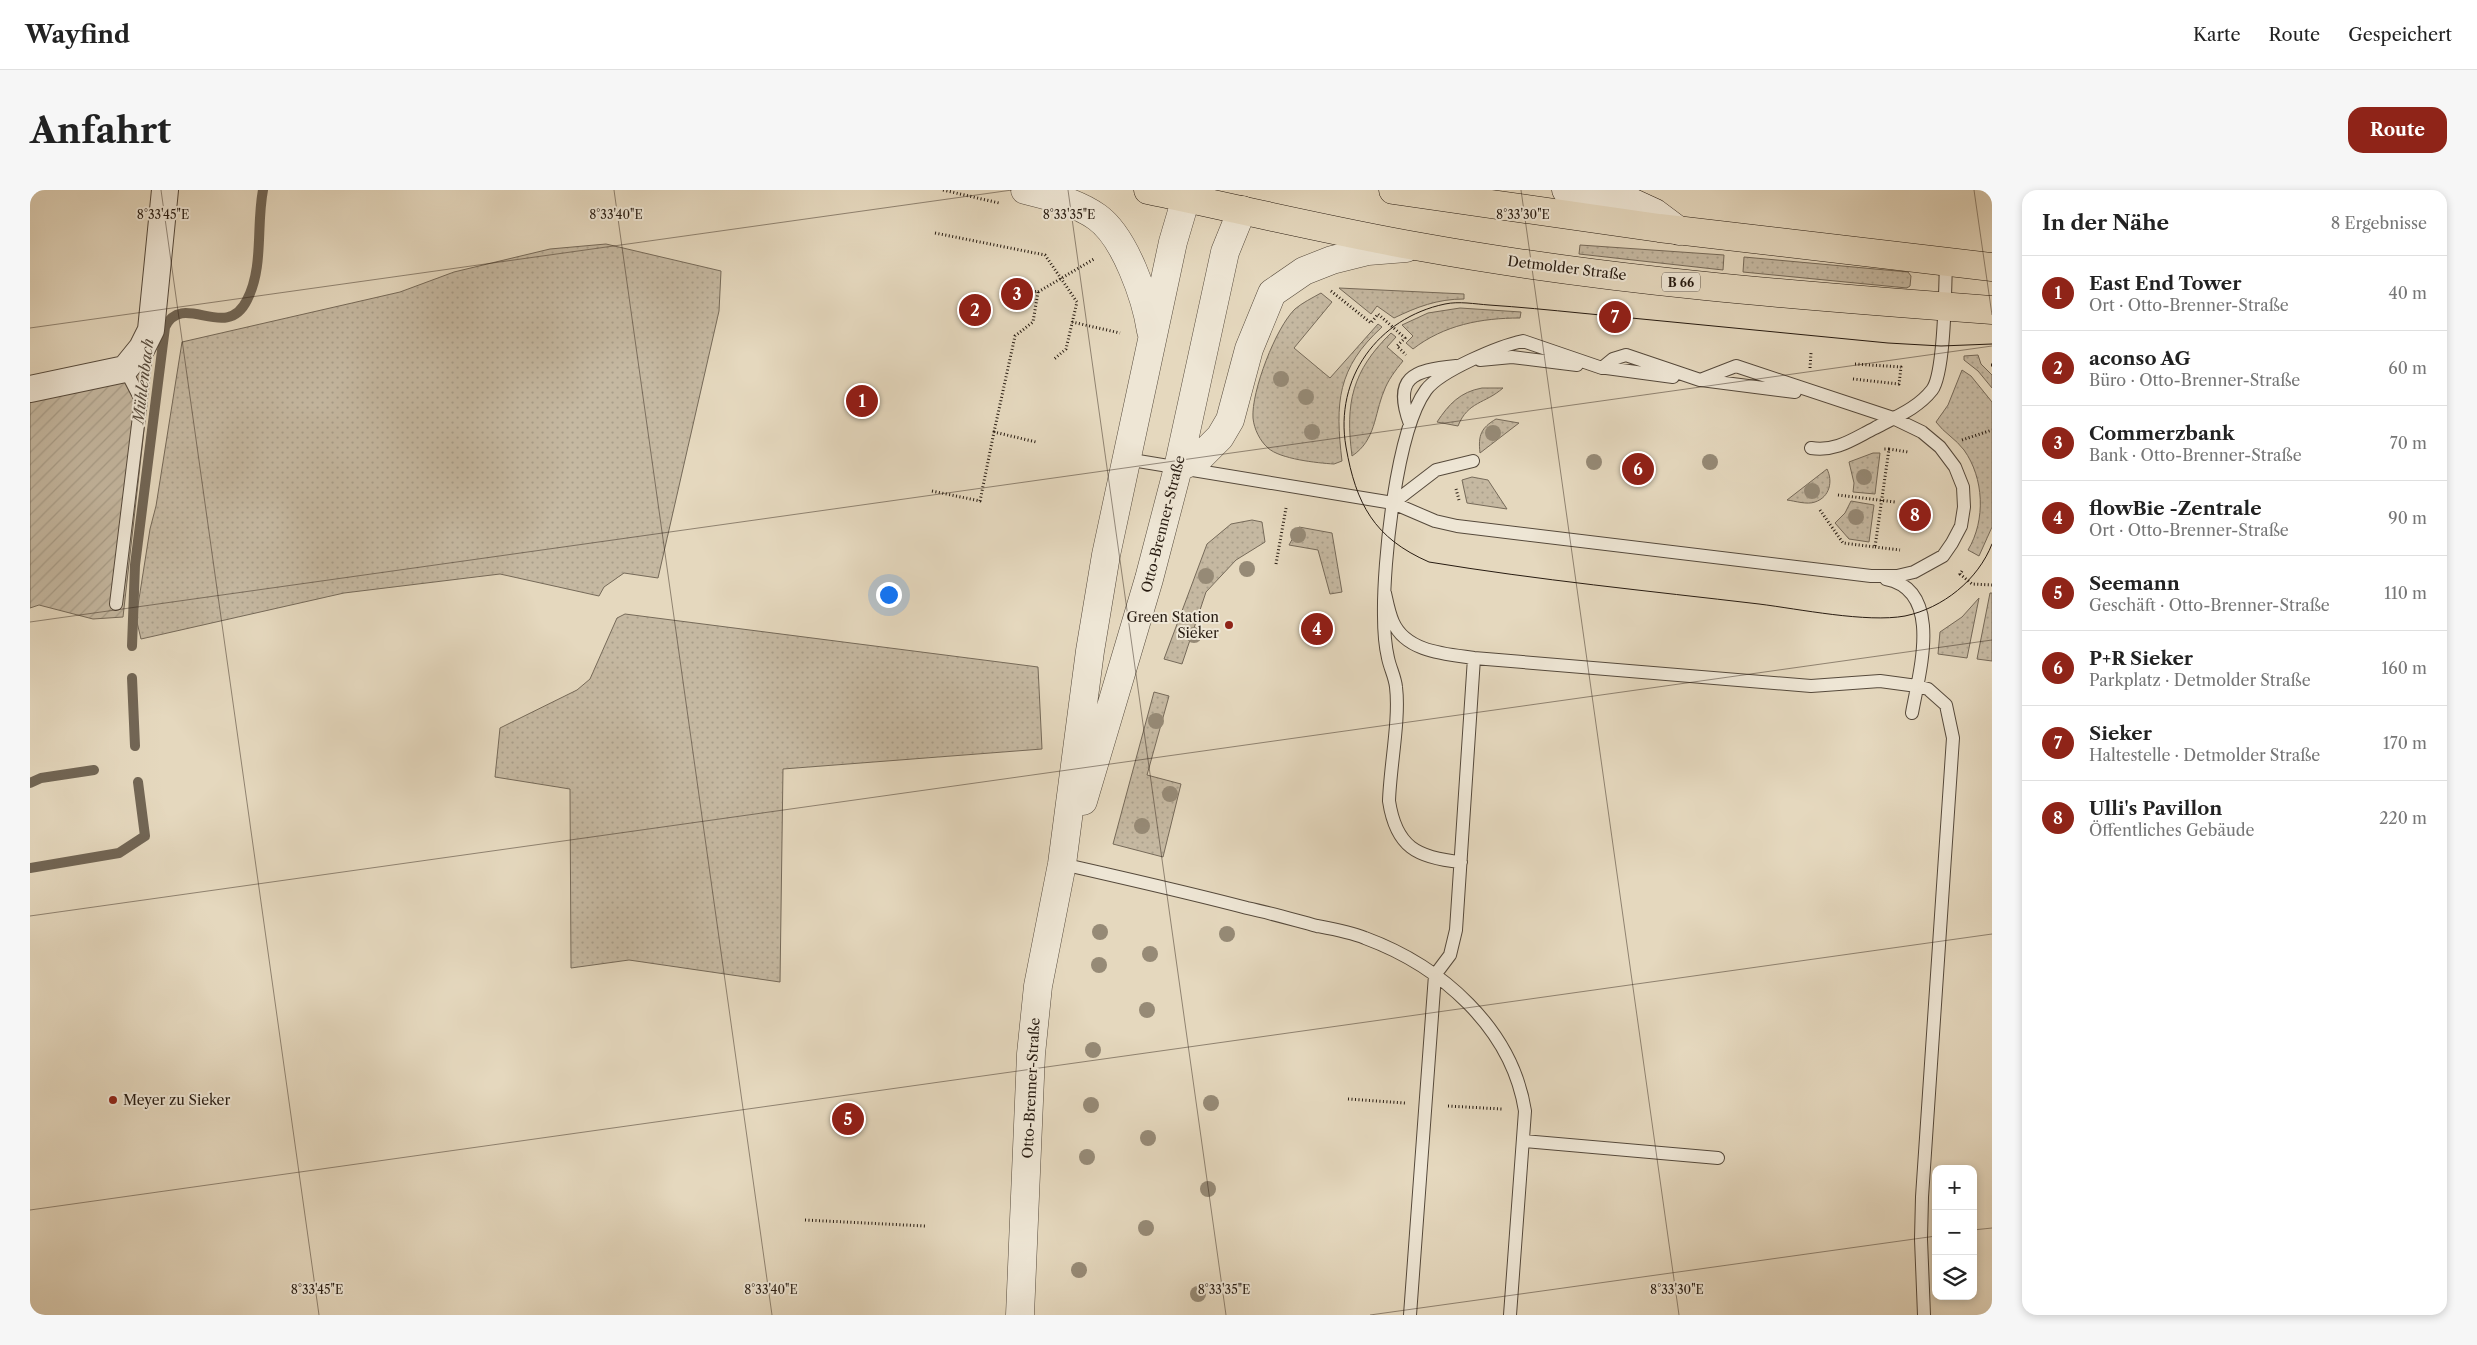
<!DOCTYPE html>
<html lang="de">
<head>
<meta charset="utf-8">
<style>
	body { margin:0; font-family:"Libre Caslon Text",serif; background:#f6f6f6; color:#222 }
	.controls { position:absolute; right:15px; bottom:15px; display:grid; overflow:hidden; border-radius:10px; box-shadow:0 2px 8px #0003 }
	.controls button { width:45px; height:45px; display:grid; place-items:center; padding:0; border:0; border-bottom:1px solid #e0e0e0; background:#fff; color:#222; font:25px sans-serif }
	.you { position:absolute; left:858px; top:404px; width:18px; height:18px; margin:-12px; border:4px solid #fff; border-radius:50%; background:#1a73e8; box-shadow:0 0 0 8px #1a73e833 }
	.badge { display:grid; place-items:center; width:32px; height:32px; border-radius:50%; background:#8f2418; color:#fff; font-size:16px; font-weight:700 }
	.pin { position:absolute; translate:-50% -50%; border:2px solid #fff; box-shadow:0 1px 5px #0006 }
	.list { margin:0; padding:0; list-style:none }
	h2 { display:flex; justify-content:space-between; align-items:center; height:65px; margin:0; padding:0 20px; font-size:21px }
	h2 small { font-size:16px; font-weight:400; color:#767676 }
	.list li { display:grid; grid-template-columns:32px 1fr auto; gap:15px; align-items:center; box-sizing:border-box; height:75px; padding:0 20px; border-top:1px solid #e0e0e0 }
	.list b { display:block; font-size:19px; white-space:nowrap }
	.list p { margin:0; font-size:16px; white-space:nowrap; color:#767676 }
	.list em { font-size:16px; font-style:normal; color:#767676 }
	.icon { flex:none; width:28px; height:28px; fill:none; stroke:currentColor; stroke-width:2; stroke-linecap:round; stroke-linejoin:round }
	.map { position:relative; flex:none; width:1962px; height:1125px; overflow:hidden; border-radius:15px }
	header { display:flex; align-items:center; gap:30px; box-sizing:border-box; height:70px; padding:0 25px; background:#fff; border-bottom:1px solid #e0e0e0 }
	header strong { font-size:24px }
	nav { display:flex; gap:28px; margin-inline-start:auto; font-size:18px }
	.intro { display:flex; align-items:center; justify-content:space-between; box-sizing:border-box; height:120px; padding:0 30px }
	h1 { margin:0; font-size:35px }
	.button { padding:12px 22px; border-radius:15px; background:#8f2418; color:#fff; font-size:18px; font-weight:700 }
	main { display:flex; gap:30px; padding:0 30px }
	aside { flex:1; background:#fff; border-radius:15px; box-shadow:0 2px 8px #0003 }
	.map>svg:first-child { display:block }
	.grass { fill:url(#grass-dots); stroke:#766a59 }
	.garden { fill:url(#garden-furrows); stroke:#766a59 }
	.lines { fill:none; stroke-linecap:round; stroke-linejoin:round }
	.stream { stroke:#726655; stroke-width:10 }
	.service-casing { stroke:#564a3c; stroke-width:14 }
	.minor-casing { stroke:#564a3c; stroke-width:28 }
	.tertiary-casing { stroke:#564a3c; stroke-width:29 }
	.secondary-casing { stroke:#271b11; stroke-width:29 }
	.primary-casing { stroke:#271b11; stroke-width:29 }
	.path { stroke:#271b11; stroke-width:3; stroke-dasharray:1 2.5; stroke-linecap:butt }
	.service { stroke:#eee6d5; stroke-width:12 }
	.minor { stroke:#eee6d5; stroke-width:26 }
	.tertiary { stroke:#eee6d5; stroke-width:28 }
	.secondary { stroke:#eee6d5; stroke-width:28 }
	.primary { stroke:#e5d8be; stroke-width:28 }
	.tram { stroke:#271b11; stroke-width:1 }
	.tree { fill:#968a76 }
	.ticks { fill:none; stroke:#271b11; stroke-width:1; stroke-opacity:0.45 }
	.poi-dot { fill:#8f2418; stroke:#eee6d5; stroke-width:2 }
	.labels { text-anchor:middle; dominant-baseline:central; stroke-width:4; stroke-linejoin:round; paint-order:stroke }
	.shield { fill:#eee6d5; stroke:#63584c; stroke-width:1 }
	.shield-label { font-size:12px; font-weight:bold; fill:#271b11 }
	.street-label { font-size:14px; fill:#271b11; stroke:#eee6d5 }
	.poi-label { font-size:14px; fill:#271b11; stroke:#eee6d5; text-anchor:end }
	.water-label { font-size:15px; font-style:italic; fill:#594d3f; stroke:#eee6d5 }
	.ticks-label { font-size:12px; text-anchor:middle; fill:#271b11; stroke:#eee6d5; stroke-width:4; stroke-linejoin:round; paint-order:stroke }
</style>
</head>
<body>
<header>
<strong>Wayfind</strong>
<nav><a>Karte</a><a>Route</a><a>Gespeichert</a></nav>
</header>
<div class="intro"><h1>Anfahrt</h1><a class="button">Route</a></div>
<main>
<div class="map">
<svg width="1962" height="1125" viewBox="0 0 1962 1125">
	<defs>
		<pattern id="grass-dots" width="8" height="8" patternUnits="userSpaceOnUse" patternTransform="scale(1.25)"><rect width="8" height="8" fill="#c5b8a1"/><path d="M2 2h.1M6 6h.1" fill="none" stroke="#a99e8a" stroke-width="1.8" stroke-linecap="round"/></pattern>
		<pattern id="garden-furrows" width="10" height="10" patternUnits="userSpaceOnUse" patternTransform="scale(1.25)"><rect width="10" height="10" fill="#c5b8a1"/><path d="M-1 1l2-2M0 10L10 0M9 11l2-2" fill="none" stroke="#a99e8a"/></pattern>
	</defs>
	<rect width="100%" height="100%" fill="#e5d8be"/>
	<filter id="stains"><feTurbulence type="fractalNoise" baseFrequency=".004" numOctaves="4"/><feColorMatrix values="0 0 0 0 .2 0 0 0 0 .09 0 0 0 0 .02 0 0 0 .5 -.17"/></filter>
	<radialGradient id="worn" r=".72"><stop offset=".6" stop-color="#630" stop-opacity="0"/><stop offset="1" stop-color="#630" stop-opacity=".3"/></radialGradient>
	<path class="grass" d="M576 54 691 81 689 121 628 388 594 383 574 397 569 406 470 384 314 403 111 449 106 428 120 339 126 316 152 152 370 102 424 82 520 59Z
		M1550 55 1694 65 1693 80 1549 64Z
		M1714 67 1878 82 1881 86 1880 96 1877 98 1713 82Z
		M1309 98 1434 104V109C1407 109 1387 117 1364 128L1347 116 1341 124Z
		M1291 103 1302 112 1264 158 1300 188 1348 134 1352 137C1307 178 1305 213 1312 271L1304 274C1287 273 1250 269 1238 258 1230 251 1224 239 1223 228 1221 202 1246 137 1265 119 1272 113 1282 108 1291 103Z
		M1430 118 1491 122 1490 128C1451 128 1414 135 1383 159L1376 153 1383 146 1372 135 1398 123Z
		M1361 143 1366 147 1357 157 1373 171C1365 181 1358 190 1354 201 1344 225 1346 250 1322 266 1315 213 1322 181 1361 143Z
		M1948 165 1951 174 1962 185V198L1948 181 1934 170V166Z
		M1932 180 1941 186 1962 212V337L1949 366 1938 360C1956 330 1954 288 1934 260 1926 249 1914 243 1906 232L1918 215Z
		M1452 198H1473C1455 214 1438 211 1428 236L1407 232C1419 214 1430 202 1452 198Z
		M1466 229 1489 233 1450 263C1448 245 1451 238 1466 229Z
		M1843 263H1850L1845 304 1823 302 1824 293 1819 272Z
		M1797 279C1803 291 1800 307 1785 312 1777 315 1765 311 1757 310Z
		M1442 287 1458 290 1477 319 1437 313 1432 290Z
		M1821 311 1844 315 1839 352 1819 349 1805 333 1815 323Z
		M1222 330 1232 332 1235 352 1206 370 1176 402 1152 474 1134 469 1177 354 1201 334Z
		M1269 337 1302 343 1312 402 1300 404 1288 360 1259 355Z
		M1960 403H1962V471L1947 469Z
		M1949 408 1937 468 1908 464 1910 442 1932 427Z
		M595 424 1008 477 1012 559 753 579 750 792 599 770 541 778 540 599 465 587 470 538 547 500 560 489 587 428Z
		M1124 502 1139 506 1117 585 1151 594 1133 667 1083 654Z"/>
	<path class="garden" d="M123 160 93 427 63 429 9 415 0 418V190Z"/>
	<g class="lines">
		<path class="stream" d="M102 456 105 375 135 137C153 100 196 153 217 110 234 77 226 36 233 0
			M102 488 105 556
			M0 593 11 588 64 580
			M0 678 89 663 115 646 108 592"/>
		<g class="service-casing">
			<path id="service" d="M1450 170 1482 167 1547 175
				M1569 177 1643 187
				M1671 190 1765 202
				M1380 234C1363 188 1382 180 1426 176
				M1781 258C1806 262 1823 249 1845 238 1865 227 1887 219 1902 200 1915 183 1915 97 1916 72
				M1096 269 1363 313 1405 331 1427 336 1841 386H1867L1884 382 1913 366 1922 353 1931 336 1934 317 1933 297 1925 277 1910 257 1892 242 1863 228 1706 176 1670 190 1596 165 1583 169 1572 178
				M1363 313 1406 280 1443 271
				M1856 389C1914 400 1889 483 1882 523
				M1355 403C1357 412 1359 423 1363 432 1376 462 1416 464 1444 468L1781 496 1850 491 1887 496 1898 499 1916 515 1923 548 1892 1007 1891 1049 1894 1125
				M86 414 111 210 95 179
				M1431 672C1387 668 1366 657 1359 611 1360 577 1370 529 1366 497 1365 487 1360 478 1358 468 1355 455 1354 440 1354 426 1353 374 1366 241 1396 200 1410 181 1469 156 1493 151L1572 178
				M1032 674C1094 688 1156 702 1217 718 1241 723 1264 730 1287 736 1303 739 1320 742 1335 748 1411 776 1482 838 1495 921L1480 1125
				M1493 951 1688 968
				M1380 1125 1405 785 1420 765 1426 740 1444 468"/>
		</g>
		<g class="minor-casing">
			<path id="minor" d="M0 199 95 179 112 158 121 140 135 0"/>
		</g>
		<g class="tertiary-casing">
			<path id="tertiary" d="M995 0C1019 6 1046 12 1067 27 1095 47 1116 108 1121 141
				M1148 278 1170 267 1190 247 1200 230 1219 159 1242 103 1274 81 1302 70 1338 61 1376 58
				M1053 611 1119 389 1148 278 1195 62 1212 20
				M990 1125 1001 864 1008 796 1032 674 1060 461 1076 365 1143 52 1156 8"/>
		</g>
		<g class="secondary-casing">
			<path id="secondary" d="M1536 0 1599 11 1625 23 1649 41"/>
		</g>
		<g class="primary-casing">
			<path id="primary" d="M1118 0C1209 19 1299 41 1391 57 1579 91 1771 106 1962 120
				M1363 0 1629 38 1962 77"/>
		</g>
		<path class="path" d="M913 0 969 13
			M905 43 1015 65 1047 112 1036 159 1023 170
			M991 99 1008 102 1064 69
			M1301 101 1341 133 1348 124 1375 148 1367 156 1376 165
			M1042 132 1090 143
			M1961 175H1962
			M1780 178 1781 163
			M1823 189 1869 194 1871 177 1825 174
			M964 242 985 146 1003 132 1008 102
			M1932 250 1962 240
			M1859 259 1878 262
			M1426 299 1429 310
			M902 301 950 311 964 242 1006 252
			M1808 305 1865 312
			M1790 320 1813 353 1845 357 1859 259H1854
			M1845 357 1870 360
			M1246 374 1256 318
			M1932 381 1930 384 1942 394 1962 395
			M1318 909 1375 913
			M1418 916 1472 919
			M775 1030 895 1036"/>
		<use href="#service" class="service"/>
		<use href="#minor" class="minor"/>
		<use href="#tertiary" class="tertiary"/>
		<use href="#secondary" class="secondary"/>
		<use href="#primary" class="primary"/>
		<path class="tram" d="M1962 154 1911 156 1858 153C1755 143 1653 133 1550 123 1520 120 1489 117 1459 115 1445 114 1429 111 1415 114 1348 128 1304 188 1316 257 1326 314 1344 348 1399 372 1508 390 1619 401 1729 414 1769 419 1837 433 1875 426 1913 418 1948 390 1962 354"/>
	</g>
	<g class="tree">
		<circle cx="1251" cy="189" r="8"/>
		<circle cx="1276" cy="207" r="8"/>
		<circle cx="1282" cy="242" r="8"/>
		<circle cx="1463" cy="243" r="8"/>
		<circle cx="1564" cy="272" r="8"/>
		<circle cx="1680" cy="272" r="8"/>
		<circle cx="1834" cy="287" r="8"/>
		<circle cx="1782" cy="301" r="8"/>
		<circle cx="1826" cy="327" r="8"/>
		<circle cx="1268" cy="345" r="8"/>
		<circle cx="1217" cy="379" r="8"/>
		<circle cx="1176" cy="386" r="8"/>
		<circle cx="1164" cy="445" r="8"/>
		<circle cx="1126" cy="531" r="8"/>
		<circle cx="1140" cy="604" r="8"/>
		<circle cx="1112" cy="636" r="8"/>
		<circle cx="1070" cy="742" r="8"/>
		<circle cx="1197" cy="744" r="8"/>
		<circle cx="1120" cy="764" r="8"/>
		<circle cx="1069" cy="775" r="8"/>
		<circle cx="1117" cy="820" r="8"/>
		<circle cx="1063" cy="860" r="8"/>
		<circle cx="1181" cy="913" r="8"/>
		<circle cx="1061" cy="915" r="8"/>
		<circle cx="1118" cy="948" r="8"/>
		<circle cx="1057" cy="967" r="8"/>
		<circle cx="1178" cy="999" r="8"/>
		<circle cx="1116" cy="1038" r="8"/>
		<circle cx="1049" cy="1080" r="8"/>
		<circle cx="1168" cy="1104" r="8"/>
	</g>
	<path class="ticks" d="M131 0 289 1125M584 0 742 1125M1038 0 1196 1125M1491 0 1649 1125M1944 0 1962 125M0 138 982 0M0 432 1962 156M0 726 1962 450M0 1020 1962 744M1943 1040 1962 1038M1340 1125 1906 1046"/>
	<g class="poi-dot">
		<circle cx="1199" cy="435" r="5"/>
		<circle cx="83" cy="910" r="5"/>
	</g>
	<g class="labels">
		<rect class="shield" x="1632" y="82.5" width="38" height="19" rx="4"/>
		<g class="shield-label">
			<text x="1651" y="92">B 66</text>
		</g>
		<g class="street-label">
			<text transform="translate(1537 78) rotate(7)">Detmolder Straße</text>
			<text transform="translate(1133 334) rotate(-76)">Otto-Brenner-Straße</text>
			<text transform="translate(1001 898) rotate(-87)">Otto-Brenner-Straße</text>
		</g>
		<g class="poi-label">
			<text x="1189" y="427">Green Station<tspan x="1189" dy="16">Sieker</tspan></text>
			<text x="93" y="910" text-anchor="start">Meyer zu Sieker</text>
		</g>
		<g class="water-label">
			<text transform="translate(113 191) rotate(-83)">Mühlenbach</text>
		</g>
	</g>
	<g class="ticks-label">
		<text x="133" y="29">8°33'45"E</text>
		<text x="586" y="29">8°33'40"E</text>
		<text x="1039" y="29">8°33'35"E</text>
		<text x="1493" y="29">8°33'30"E</text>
		<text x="287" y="1104">8°33'45"E</text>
		<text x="741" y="1104">8°33'40"E</text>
		<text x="1194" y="1104">8°33'35"E</text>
		<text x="1647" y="1104">8°33'30"E</text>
	</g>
	<rect width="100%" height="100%" filter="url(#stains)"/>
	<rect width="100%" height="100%" fill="url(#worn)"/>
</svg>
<div class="controls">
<button>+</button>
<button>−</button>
<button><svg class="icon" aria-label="layers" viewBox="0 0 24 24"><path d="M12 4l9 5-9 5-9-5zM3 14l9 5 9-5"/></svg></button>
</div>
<div class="you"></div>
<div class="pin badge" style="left:832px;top:211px">1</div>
<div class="pin badge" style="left:945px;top:120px">2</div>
<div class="pin badge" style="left:987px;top:104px">3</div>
<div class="pin badge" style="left:1287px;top:439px">4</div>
<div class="pin badge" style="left:818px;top:929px">5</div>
<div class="pin badge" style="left:1608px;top:279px">6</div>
<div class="pin badge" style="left:1585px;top:127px">7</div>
<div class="pin badge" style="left:1885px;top:325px">8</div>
</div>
<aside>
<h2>In der Nähe<small>8 Ergebnisse</small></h2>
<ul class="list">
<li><span class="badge">1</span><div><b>East End Tower</b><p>Ort · Otto-Brenner-Straße</p></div><em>40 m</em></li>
<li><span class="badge">2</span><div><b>aconso AG</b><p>Büro · Otto-Brenner-Straße</p></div><em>60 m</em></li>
<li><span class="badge">3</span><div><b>Commerzbank</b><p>Bank · Otto-Brenner-Straße</p></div><em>70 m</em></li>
<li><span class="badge">4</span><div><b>flowBie -Zentrale</b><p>Ort · Otto-Brenner-Straße</p></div><em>90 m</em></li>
<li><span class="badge">5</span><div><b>Seemann</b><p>Geschäft · Otto-Brenner-Straße</p></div><em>110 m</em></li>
<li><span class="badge">6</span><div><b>P+R Sieker</b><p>Parkplatz · Detmolder Straße</p></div><em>160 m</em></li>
<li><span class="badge">7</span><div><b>Sieker</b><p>Haltestelle · Detmolder Straße</p></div><em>170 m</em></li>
<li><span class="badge">8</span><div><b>Ulli's Pavillon</b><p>Öffentliches Gebäude</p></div><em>220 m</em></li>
</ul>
</aside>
</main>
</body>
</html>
